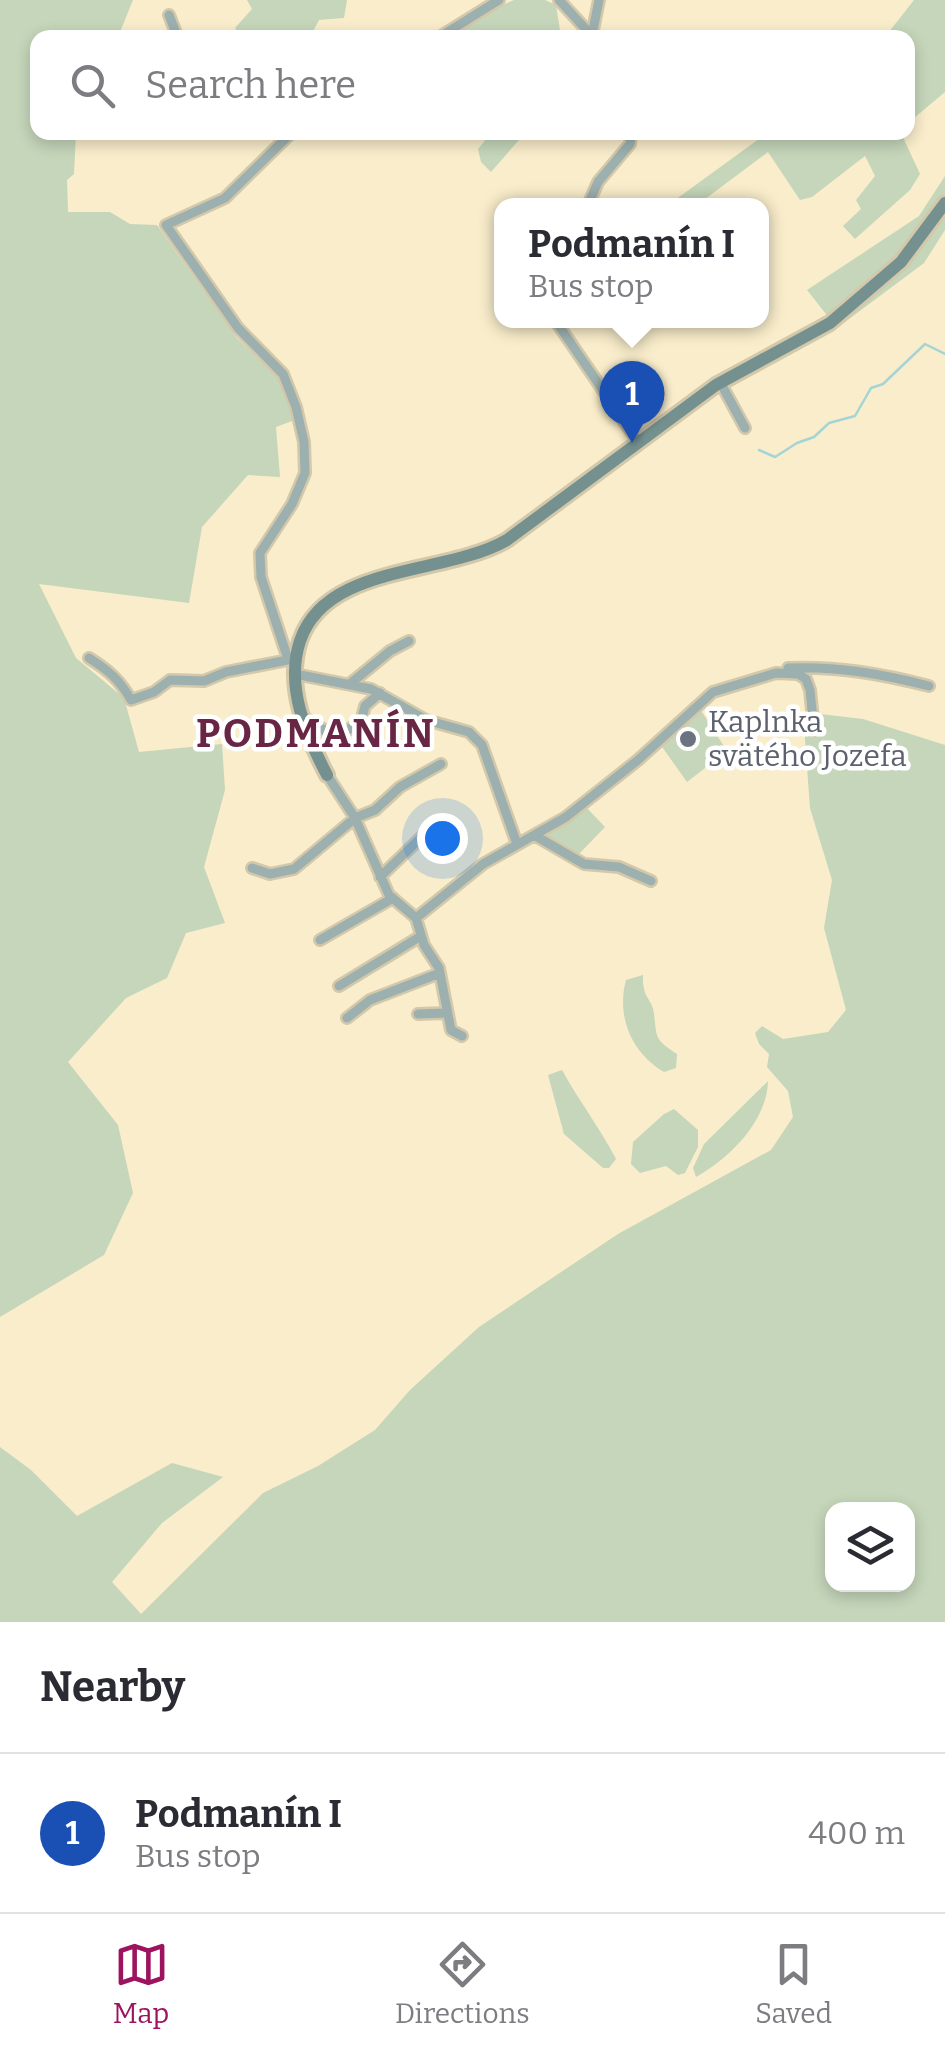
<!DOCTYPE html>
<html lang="en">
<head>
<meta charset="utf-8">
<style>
	body { margin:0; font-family:Bitter,serif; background:#f2f2f3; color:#2b2b33 }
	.controls { position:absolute; right:30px; bottom:30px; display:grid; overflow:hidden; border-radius:20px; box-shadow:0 5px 15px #0003 }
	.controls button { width:90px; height:90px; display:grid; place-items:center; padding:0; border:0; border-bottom:2px solid #e1e1e2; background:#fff; color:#2b2b33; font:50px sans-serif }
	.you { position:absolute; left:442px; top:838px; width:35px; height:35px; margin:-25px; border:8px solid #fff; border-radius:50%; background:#1a73e8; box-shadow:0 0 0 15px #1a73e833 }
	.badge { display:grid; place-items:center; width:65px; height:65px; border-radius:50%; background:#9e135f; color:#fff; font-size:32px; font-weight:700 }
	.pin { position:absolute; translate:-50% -82px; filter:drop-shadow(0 2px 5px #0008) }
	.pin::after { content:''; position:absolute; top:52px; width:35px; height:30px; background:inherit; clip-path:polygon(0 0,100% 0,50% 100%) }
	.popup { position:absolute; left:494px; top:198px; width:275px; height:130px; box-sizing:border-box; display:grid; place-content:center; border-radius:20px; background:#fff; filter:drop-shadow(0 2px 8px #0005); font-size:32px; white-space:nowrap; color:#7c7c81 }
	.popup b { font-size:38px; color:#2b2b33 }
	.popup::after { content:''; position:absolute; left:50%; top:100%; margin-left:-20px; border:20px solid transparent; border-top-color:#fff }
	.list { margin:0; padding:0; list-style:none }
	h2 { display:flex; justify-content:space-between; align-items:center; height:130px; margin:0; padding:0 40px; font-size:42px }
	h2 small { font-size:32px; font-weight:400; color:#7c7c81 }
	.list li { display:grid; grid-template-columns:65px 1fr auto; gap:30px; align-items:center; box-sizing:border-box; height:160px; padding:0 40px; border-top:2px solid #e1e1e2 }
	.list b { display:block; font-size:38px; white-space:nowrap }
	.list p { margin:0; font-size:32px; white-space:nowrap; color:#7c7c81 }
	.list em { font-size:32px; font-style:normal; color:#7c7c81 }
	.icon { flex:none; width:55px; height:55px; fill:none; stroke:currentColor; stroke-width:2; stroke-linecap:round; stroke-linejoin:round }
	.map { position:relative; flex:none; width:945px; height:1622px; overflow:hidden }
	.search { position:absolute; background:#fff; box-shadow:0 5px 15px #0003; left:30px; right:30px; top:30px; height:110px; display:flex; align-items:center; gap:25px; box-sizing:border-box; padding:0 35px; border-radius:20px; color:#7c7c81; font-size:38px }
	.sheet { height:290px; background:#fff }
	nav { display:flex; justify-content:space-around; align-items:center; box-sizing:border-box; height:140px; border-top:2px solid #e1e1e2; background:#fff; font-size:28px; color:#7c7c81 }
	nav a { display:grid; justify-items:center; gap:5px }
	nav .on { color:#9e135f }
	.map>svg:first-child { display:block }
	.green { fill:#c5d6ba; fill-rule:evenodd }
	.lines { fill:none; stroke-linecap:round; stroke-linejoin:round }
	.stream { stroke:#a5d4d6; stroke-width:2.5 }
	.street-casing { stroke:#d3c8aa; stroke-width:14 }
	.secondary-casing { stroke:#d3c8aa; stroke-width:18 }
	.street { stroke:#9cb0af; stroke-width:9 }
	.secondary { stroke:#749190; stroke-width:12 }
	.worship-dot { fill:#6b7280; stroke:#fff; stroke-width:4 }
	.labels { text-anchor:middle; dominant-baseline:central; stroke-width:9; stroke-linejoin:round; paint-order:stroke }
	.worship-label { font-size:30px; fill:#5b616d; stroke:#fff; text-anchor:start }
	.district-label { font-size:40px; font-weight:bold; letter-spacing:2.5px; fill:#682644; stroke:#fff }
</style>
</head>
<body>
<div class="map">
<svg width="945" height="1622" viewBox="0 0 945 1622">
	<rect width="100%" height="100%" fill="#f9edcb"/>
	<path class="green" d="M0 0H133L118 37 38 38V132L76 133 74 174 67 180 68 212H110L130 224 157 225 237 338 279 378 292 403V421L276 427 280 477 248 475 202 527 189 603 39 584 76 658 124 698 139 752 222 744 225 790 204 867 225 923 186 933 167 978 126 998 68 1062 118 1125 133 1193 104 1255 0 1317Z
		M247 0H347L344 18 319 20 310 37H241L235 28 252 9Z
		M514 0H545L556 5 560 30 553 37 444 38 479 15Z
		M914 0H945V92L908 123V38L885 37Z
		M492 132 525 133 491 172 481 162 478 149Z
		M767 133H901L920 174 910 190 855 239 843 226 861 209 856 200 875 176 865 156 812 197 800 200 768 152 697 205H677L675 200Z
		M945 176V230L924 263 837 328 807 290 919 216Z
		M702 712 727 751 687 782 660 744 695 714Z
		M803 712 863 719 945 745V1622H0V1447L31 1470 77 1516 172 1463 223 1477 162 1523 112 1582 141 1614 263 1493 318 1466 375 1430 410 1390 479 1327 618 1234 771 1150 793 1117 788 1091 767 1067 769 1054 759 1044 755 1033 762 1026 783 1039 828 1032 846 1010 824 928 832 880 810 808ZM832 1510H908V1584H832Z
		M586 807 605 827 579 854 547 839 544 833Z
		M643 975C642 1000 652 997 654 1014 657 1038 654 1039 677 1054L676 1068 664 1072C632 1053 616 1017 626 980Z
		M562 1070C579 1101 600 1128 616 1159L609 1168H603L564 1134 548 1075Z
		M768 1081C767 1121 730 1158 696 1177L693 1168 704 1144Z
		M674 1109 698 1130V1147L685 1173 678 1175 666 1166 640 1173 631 1164 633 1142 664 1114Z"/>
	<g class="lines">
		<path class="stream" d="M759 450 775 457 797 443 814 437 829 423 855 416 871 388 883 384 925 344 945 354"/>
		<g class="street-casing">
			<path id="street" d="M559 0 594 38
				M169 15 178 38
				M592 35 599 0
				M438 38 499 0
				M280 132 283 141 292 132
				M283 141 225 198 166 225 238 328 283 374 296 407 304 442 305 473 292 504 260 553 261 577 288 659
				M588 205 598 182 630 144 631 132
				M555 320 639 443
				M720 382 745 428
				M89 658C108 670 120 680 131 700L154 692 170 680 204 681 226 672 293 659
				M788 668C837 666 882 674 929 686
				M295 674 371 689 426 720 469 732 482 745 517 844
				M351 683 390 651 409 641
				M302 716 323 729 332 739 313 748
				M332 739 356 725 362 718 365 706 380 693
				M327 775 355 818 389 895 416 918 424 945 439 968 451 1030 462 1036
				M534 835 584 864 619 867 651 881
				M252 868 270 874 294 869 355 818 375 810 400 787 441 764
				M380 877 433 826
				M416 918 483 864 566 817 638 760 713 692 776 673 798 674 806 679 810 690 814 730
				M320 940 393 898
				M339 986 421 936
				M418 1014 446 1013
				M347 1018 370 1000 440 973"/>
		</g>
		<g class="secondary-casing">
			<path id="secondary" d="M327 775C306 735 285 686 300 641 326 563 445 576 507 540L716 385 830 323 901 262 945 203"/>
		</g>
		<use href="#street" class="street"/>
		<use href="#secondary" class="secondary"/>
	</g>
	<circle class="worship-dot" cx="688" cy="739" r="10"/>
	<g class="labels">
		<g class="worship-label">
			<text x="708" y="722">Kaplnka<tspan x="708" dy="34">svätého Jozefa</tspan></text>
		</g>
		<g class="district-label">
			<text x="316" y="734">PODMANÍN</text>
		</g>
	</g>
</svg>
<div class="controls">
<button><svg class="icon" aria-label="layers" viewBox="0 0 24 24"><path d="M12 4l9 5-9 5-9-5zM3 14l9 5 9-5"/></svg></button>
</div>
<div class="you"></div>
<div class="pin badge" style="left:632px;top:443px;background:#1a4fb4">1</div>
<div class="popup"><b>Podmanín I</b>Bus stop</div>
<div class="search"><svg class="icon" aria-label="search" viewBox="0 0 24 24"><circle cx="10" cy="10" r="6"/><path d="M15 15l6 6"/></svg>Search here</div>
</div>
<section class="sheet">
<h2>Nearby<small></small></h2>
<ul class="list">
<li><span class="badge" style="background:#1a4fb4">1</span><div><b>Podmanín I</b><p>Bus stop</p></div><em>400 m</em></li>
</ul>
</section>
<nav>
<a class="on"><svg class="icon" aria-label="map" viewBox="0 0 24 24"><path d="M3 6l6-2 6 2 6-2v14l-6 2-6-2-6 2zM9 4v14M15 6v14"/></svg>Map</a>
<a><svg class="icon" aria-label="directions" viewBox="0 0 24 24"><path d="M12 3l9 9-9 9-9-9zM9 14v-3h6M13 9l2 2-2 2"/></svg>Directions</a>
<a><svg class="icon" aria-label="saved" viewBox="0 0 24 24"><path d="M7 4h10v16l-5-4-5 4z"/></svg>Saved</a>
</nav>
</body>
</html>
